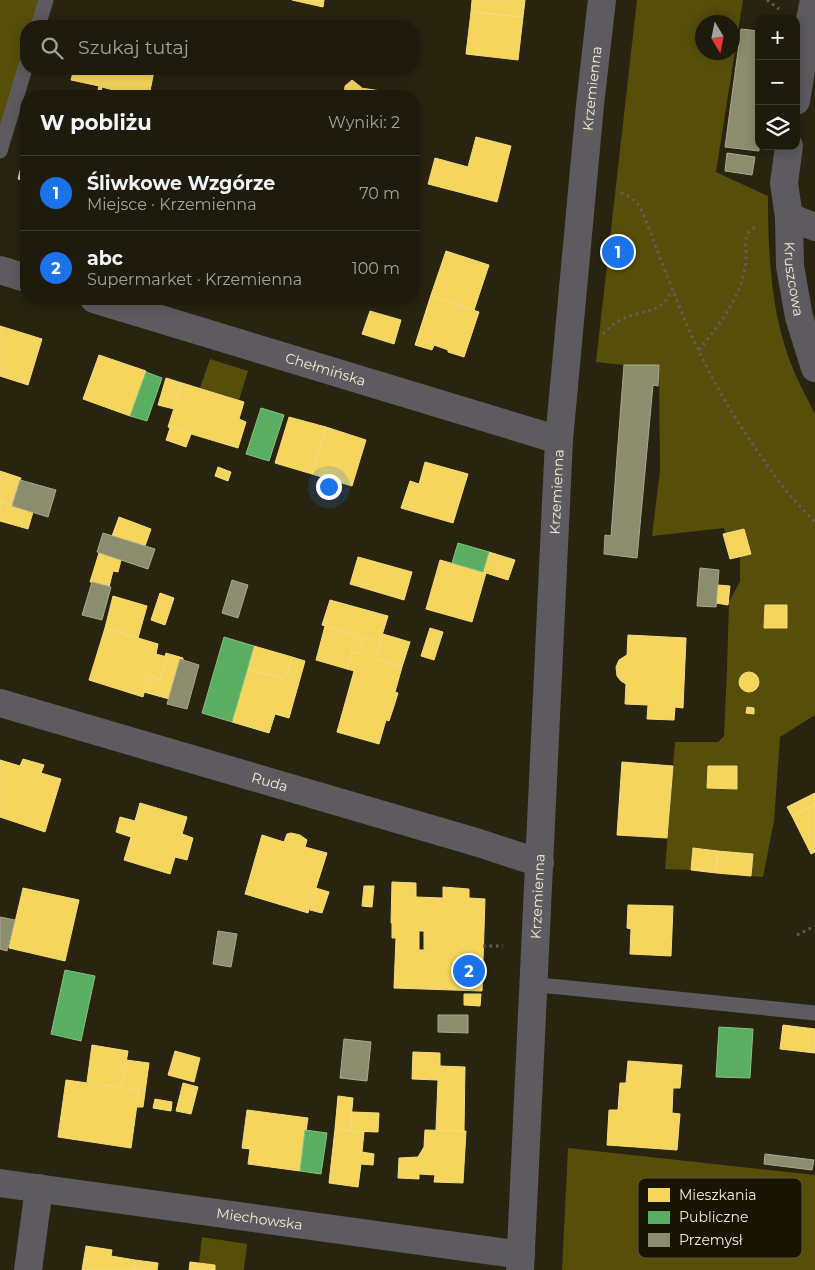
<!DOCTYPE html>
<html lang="pl">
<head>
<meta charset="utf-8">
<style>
	body { margin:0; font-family:Montserrat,sans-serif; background:#262415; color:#f1f3f6 }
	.controls { position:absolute; right:15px; top:15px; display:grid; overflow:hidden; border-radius:10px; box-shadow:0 2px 12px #0003 }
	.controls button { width:45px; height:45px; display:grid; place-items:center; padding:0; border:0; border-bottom:1px solid #3c392d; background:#1e1b0c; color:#f1f3f6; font:25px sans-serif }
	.compass { position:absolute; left:695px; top:15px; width:45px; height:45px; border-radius:50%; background:#1e1b0c; box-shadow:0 2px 12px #0003; rotate:170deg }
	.you { position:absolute; left:328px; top:486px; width:18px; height:18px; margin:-12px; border:4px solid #fff; border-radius:50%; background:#1a73e8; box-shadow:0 0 0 8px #1a73e833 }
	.badge { display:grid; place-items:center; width:32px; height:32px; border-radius:50%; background:#1a73e8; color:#fff; font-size:16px; font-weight:700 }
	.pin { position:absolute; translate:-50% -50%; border:2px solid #fff; box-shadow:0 1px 5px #0006 }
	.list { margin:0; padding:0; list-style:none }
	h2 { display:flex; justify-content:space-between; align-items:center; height:65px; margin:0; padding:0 20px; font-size:21px }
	h2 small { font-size:16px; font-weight:400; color:#a1a19d }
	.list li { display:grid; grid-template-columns:32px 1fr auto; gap:15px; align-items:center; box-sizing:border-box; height:75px; padding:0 20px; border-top:1px solid #3c392d }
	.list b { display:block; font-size:19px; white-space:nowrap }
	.list p { margin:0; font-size:16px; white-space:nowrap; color:#a1a19d }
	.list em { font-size:16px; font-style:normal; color:#a1a19d }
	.icon { flex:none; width:28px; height:28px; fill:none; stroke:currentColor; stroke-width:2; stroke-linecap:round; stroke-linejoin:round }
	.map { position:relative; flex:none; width:815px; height:1270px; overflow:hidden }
	.search { position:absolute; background:#1e1b0c; box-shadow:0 2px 12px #0003; left:20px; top:20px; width:400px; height:55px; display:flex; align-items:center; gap:12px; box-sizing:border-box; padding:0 18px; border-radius:20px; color:#a1a19d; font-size:19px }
	.panel { position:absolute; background:#1e1b0c; box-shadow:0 2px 12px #0003; left:20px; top:90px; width:400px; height:215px; border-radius:20px }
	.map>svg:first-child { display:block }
	.green { fill:#574e0a; fill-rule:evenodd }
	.homes { fill:#f6d55c; stroke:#f4dc7f; fill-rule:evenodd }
	.public { fill:#5aae61; stroke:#87c183 }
	.industry { fill:#8c8c6e; stroke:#aaa98c }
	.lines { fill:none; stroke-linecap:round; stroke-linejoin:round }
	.path { stroke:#5f5e5a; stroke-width:3; stroke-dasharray:2.5 4; stroke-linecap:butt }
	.service { stroke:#5d5b5f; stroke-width:15 }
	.minor { stroke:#5d5b5f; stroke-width:28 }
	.labels { text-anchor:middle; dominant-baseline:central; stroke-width:5; stroke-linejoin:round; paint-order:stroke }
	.street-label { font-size:14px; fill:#efecd1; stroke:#171402 }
	.key { fill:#171402; stroke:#585540; stroke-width:1 }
	.key-label { font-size:14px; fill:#efecd1 }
</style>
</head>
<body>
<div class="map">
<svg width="815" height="1270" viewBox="0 0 815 1270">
	<rect width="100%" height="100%" fill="#282410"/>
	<path class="green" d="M0 0H42L34 26H26V51L0 138Z
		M637 0H743L716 172 768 196C768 257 771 320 796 376 802 389 809 402 815 414V715L780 737 774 821 763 877 751 876 753 854 693 848 691 870 665 869 675 742H718L724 736 727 669 729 602 740 581V556L751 553 744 529 726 534 724 528 652 536 660 471 659 365H624L596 362ZM702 22H732V52H702Z
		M210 359 248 371 239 400 200 388Z
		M568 1148 815 1175V1270H562Z
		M202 1237 247 1244 244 1270H215V1265L199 1263Z"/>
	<path class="homes" d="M292 0H324L323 7Z
		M472 0H525L523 17 471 12Z
		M471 12 523 17 518 60 466 54Z
		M74 69H144L154 71 149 96H111L113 90 102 87 101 91 98 90 99 86 71 80Z
		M352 80 361 87V88L395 93 396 96H344L345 86Z
		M476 137 511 146 497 202 428 184 435 158 468 167Z
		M26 148V181L18 179Z
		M446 251 489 265 474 310 431 295Z
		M431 295 479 312 464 357 448 352V350L434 345 432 350 415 345Z
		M370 311 401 320 394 344 362 334Z
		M0 326 42 339 28 385 0 376Z
		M99 355 146 371 130 416 83 399Z
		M166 378 182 383 174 409 158 405Z
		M182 383 244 402 239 419 246 422 238 448 168 427Z
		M289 417 326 427 312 474 275 463Z
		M326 427 366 440 352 486 312 474Z
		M170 428 191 434 186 447 166 440Z
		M425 462 468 474 453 523 401 508 410 481 419 484Z
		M218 467 231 472 228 481 215 476Z
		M0 471 21 478 12 506 0 502Z
		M0 502 33 512 28 529 0 521Z
		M119 517 151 529 145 546 112 536Z
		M744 529 751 554 730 559 723 534Z
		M489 552 515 560 508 580 483 572Z
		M99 553 121 560 118 572 113 571 109 587 90 582Z
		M358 557 412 572 404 600 350 584Z
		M440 560 486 573 472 622 426 609Z
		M718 585 730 586 728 605 716 603Z
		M160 593 174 598 165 625 151 620Z
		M113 596 147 606 138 638 105 628Z
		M330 600 388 616 380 642 322 625Z
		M765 605H787V628H764Z
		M325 626 364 637 359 654 352 652 347 669 316 660Z
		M105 628 158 644 156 654 167 657 160 679 149 675 143 697 89 680Z
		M430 628 443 632 434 660 421 656Z
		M383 634 410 642 402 667 375 659Z
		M628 635 686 638 683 708 675 707 674 720 647 719 648 705 625 704 626 684 621 681 617 676 616 667 619 660 627 655Z
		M364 637 380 642 375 659 402 667 395 692 398 693 394 706 389 721 386 720 379 744 337 732 354 671 347 669 352 652 359 654Z
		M254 646 292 657 285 679 248 669Z
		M166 653 183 658V660L180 659 169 699 144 692 149 675 160 679 167 657 165 656Z
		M292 657 305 661 289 718 275 714 269 733 232 722 248 669 285 679Z
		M739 682a10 10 0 1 1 20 0a10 10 0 1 1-20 0Z
		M747 707 754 708V714L746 713Z
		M23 759 44 765 41 773 61 779 45 832 0 817V760L20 766Z
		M622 762 673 766 667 838 617 835Z
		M708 766H737V789L707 788Z
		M815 793V804L792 816 787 807Z
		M140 803 187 817 182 834 193 838 187 860 175 857 170 874 124 860 131 837 116 832 120 817 135 821Z
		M815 804V852L811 854 792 816Z
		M291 833 300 835 307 840 305 847 327 853 308 913 245 894 262 835 284 842 287 834Z
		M693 848 718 851 716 873 691 870Z
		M718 851 753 854 751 876 716 873Z
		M392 882 416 883V897L443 898V887L469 889V898L485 899 482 991 394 988 396 938H392V923H391ZM419 931H424V950H419Z
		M364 886H374L372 907 362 906Z
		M23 888 79 900 65 961 9 948Z
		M316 888 329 892 322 913 310 910Z
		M628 905 673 906 671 956 630 954 631 929 627 928Z
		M464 994H481L480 1006 464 1005Z
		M783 1025 815 1029V1053L780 1049Z
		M92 1045 128 1051 122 1088 87 1082Z
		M175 1051 200 1058 194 1082 168 1075Z
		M413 1052 440 1053V1066L465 1067 464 1131 436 1130 438 1080 412 1079Z
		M126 1060 149 1063 143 1107H137L139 1090 122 1088Z
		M628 1061 682 1065 680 1088H673L672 1113 680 1114 677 1150 607 1145 609 1110H618L620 1083H626Z
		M66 1080 139 1090 131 1148 58 1137Z
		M183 1083 198 1087 191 1114 176 1111Z
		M338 1096 353 1098 350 1131 335 1129Z
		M155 1099 172 1102 171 1111 153 1108Z
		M247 1110 308 1118 300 1171 248 1164 250 1149 242 1148Z
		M352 1112 379 1113 378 1132 350 1131Z
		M335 1129 364 1132 362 1152 374 1154 373 1165 361 1164 358 1187 329 1183Z
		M425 1130 466 1131 463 1183 434 1182 435 1175 419 1174V1179L398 1178 399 1158 418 1157 424 1147Z
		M86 1246 112 1250 111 1256 135 1260 134 1270H82Z
		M135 1260 158 1263 157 1270H134Z
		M190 1262 215 1265V1270H189Z"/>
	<path class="public" d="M146 372 162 378 147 421 130 416Z
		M261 408 284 415 269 461 246 454Z
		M458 543 489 552 483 572 452 563Z
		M224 637 254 646 232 722 202 713Z
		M65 970 95 976 81 1041 51 1034Z
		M719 1027 753 1029 750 1078 716 1077Z
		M305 1130 327 1133 321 1174 300 1171Z"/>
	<path class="industry" d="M741 29 759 31V151L725 147Z
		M727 153 755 157 752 175 725 171Z
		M624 365H659L658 386 653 385 637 558 604 554 605 535 611 536Z
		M20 480 56 490 48 517 12 506Z
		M103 533 155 549 148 569 97 552Z
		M700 568 719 570 716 607 697 606Z
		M232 580 248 585 238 618 222 613Z
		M92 582 111 587 102 620 82 615Z
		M180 659 199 665 187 709 167 704Z
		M0 917 15 920 7 951 0 949Z
		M218 931 237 934 231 967 213 964Z
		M438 1015H468V1033L438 1032Z
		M344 1039 371 1042 367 1081 340 1078Z
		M765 1154 814 1160 812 1170 764 1164Z"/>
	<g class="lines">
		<path class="path" d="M767 0 779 9
			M621 193C631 197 637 201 642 211 660 257 677 304 698 349 721 398 751 445 784 488 793 500 805 511 815 522
			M603 334 612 325 626 317 655 309 664 303 673 290
			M699 350C723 320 748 289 746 249 745 238 746 231 757 227
			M797 935 815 926
			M483 946H503"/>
		<path class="service" d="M38 26 46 0
			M0 151 26 65
			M534 985 560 987 815 1013"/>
		<g class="minor">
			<path d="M796 101 807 34 814 0"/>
			<path id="s1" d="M789 146 784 183 789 217 790 266 799 317 815 368"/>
			<path d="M789 217 815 227"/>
			<path d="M0 270 26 278"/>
			<path id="s2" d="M94 299 559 440"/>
			<path id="s3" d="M0 703 479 843 540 863"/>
			<path id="s4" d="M0 1183 521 1255"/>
			<path d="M28 1270 39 1188"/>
			<path id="s5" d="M520 1270 559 440 590 105 602 0"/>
		</g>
	</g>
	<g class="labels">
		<g class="street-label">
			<text stroke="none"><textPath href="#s5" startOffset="1184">Krzemienna</textPath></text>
			<text stroke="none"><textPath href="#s1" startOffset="134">Kruszcowa</textPath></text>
			<text stroke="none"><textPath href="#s2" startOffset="242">Chełmińska</textPath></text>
			<text stroke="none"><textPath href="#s5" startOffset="779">Krzemienna</textPath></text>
			<text stroke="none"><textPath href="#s3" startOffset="281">Ruda</textPath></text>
			<text stroke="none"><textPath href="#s5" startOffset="374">Krzemienna</textPath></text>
			<text stroke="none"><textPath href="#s4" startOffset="262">Miechowska</textPath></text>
		</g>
	</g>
	<rect x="638" y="1178" width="164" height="80" rx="8" class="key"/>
	<rect x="648" y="1188" width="22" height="14" fill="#f6d55c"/>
	<rect x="648" y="1211" width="22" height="13" fill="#5aae61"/>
	<rect x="648" y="1233" width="22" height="14" fill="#8c8c6e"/>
	<g class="key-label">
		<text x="679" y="1200">Mieszkania</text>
		<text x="679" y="1222">Publiczne</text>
		<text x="679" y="1245">Przemysł</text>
	</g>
</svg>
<div class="controls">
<button>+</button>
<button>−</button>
<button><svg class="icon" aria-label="layers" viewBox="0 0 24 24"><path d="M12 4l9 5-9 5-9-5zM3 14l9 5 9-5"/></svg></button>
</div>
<svg class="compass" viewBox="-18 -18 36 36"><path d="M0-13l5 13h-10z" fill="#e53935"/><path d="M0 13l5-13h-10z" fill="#a1a19d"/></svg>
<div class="you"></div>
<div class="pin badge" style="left:618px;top:252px">1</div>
<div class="pin badge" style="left:469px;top:971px">2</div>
<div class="search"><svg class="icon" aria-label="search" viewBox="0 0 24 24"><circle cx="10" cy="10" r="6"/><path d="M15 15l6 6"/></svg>Szukaj tutaj</div>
<section class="panel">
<h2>W pobliżu<small>Wyniki: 2</small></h2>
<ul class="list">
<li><span class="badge">1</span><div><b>Śliwkowe Wzgórze</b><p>Miejsce · Krzemienna</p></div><em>70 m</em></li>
<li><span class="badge">2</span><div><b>abc</b><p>Supermarket · Krzemienna</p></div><em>100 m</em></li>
</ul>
</section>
</div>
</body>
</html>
